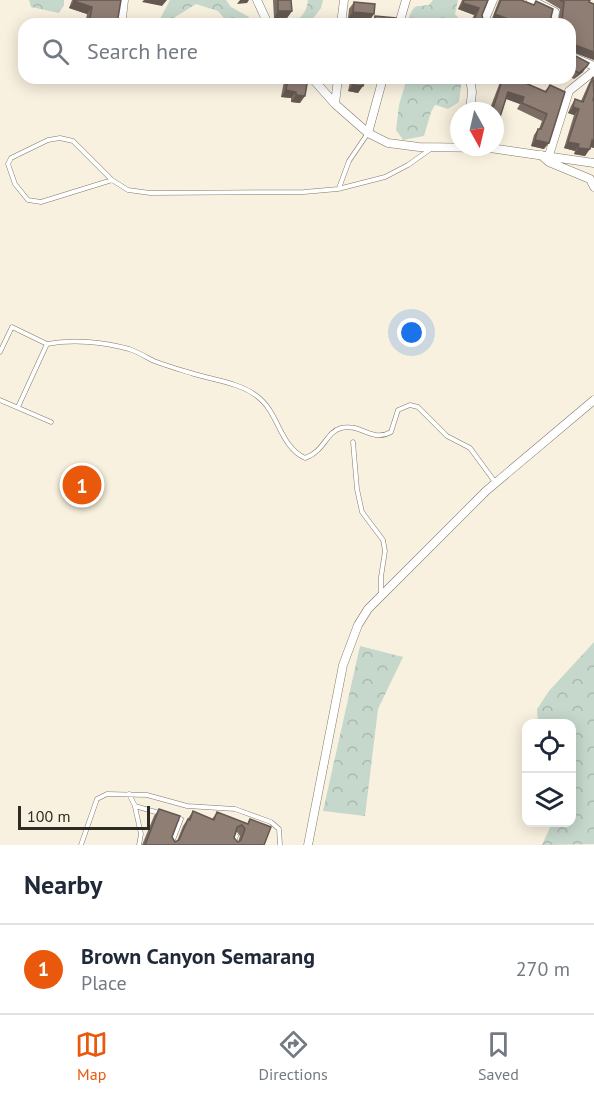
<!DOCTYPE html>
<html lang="en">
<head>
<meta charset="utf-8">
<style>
	body { margin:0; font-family:"PT Sans",sans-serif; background:#f6f6f7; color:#1f2937 }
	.controls { position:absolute; right:18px; bottom:18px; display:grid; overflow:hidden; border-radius:12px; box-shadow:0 3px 15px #0003 }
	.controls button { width:54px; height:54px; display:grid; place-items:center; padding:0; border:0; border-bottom:2px solid #e0e1e3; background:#fff; color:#1f2937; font:30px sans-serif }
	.compass { position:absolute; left:450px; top:102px; width:54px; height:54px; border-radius:50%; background:#fff; box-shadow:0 3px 15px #0003; rotate:172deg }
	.scale { position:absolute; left:18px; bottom:15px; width:132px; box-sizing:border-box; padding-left:6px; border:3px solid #2e2b24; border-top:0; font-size:16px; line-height:21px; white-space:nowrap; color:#2e2b24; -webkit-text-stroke:4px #f9f1df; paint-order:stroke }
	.you { position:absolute; left:412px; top:333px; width:21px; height:21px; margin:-15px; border:4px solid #fff; border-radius:50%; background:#1a73e8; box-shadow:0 0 0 9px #1a73e833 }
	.badge { display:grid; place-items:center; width:39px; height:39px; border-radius:50%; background:#ea580c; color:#fff; font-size:20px; font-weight:700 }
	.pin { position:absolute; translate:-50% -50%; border:3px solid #fff; box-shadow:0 2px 6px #0006 }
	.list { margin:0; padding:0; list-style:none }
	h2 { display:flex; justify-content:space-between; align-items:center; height:78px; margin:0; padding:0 24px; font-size:26px }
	h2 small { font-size:20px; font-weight:400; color:#747a83 }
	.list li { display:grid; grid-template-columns:39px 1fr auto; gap:18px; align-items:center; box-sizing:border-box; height:90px; padding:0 24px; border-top:2px solid #e0e1e3 }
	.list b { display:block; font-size:22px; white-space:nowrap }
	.list p { margin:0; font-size:20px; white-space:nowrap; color:#747a83 }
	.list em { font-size:20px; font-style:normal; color:#747a83 }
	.icon { flex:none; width:33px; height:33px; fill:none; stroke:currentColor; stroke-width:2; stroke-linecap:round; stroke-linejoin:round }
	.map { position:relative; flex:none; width:594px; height:845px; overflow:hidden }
	.search { position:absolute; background:#fff; box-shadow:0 3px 15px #0003; left:18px; right:18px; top:18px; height:66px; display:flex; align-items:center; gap:15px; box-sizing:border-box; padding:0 21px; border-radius:18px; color:#747a83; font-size:22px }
	.sheet { height:168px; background:#fff }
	nav { display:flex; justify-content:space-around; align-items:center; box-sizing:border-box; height:84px; border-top:2px solid #e0e1e3; background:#fff; font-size:16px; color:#747a83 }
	nav a { display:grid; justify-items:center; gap:3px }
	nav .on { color:#ea580c }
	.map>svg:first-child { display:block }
	.forest { fill:url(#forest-crowns) }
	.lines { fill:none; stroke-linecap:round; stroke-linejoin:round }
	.service-casing { stroke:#807968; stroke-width:5 }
	.minor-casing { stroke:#807968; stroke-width:9 }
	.service { stroke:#fff; stroke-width:4 }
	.minor { stroke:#fff; stroke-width:8 }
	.wall { fill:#7b6c64; fill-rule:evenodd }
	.shaded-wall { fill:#645851 }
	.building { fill:#8f7e74; stroke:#645851; stroke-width:1.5; fill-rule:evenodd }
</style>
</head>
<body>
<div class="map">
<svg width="594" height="845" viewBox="0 0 594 845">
	<defs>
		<pattern id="forest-crowns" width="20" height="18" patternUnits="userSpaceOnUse" patternTransform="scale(1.5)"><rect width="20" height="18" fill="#c6d8cb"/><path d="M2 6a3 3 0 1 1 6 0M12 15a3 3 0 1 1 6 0" fill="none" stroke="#aabaae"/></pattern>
	</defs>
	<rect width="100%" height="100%" fill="#f9f1df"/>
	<path class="forest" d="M29 0H64V5L59 13 31 7Z
		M170 0H226L231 7 249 17 247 24H229L218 11 196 4 169 21 160 19Z
		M308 0H323L321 8 309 24H290C300 20 307 12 308 0Z
		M433 0H458L455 14 464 24H414L408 19C415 3 415 7 429 5Z
		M407 78H462L459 102 448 109 435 105 431 112 424 136 403 140 396 130 399 105Z
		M594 642V844L542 845 552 823 572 822V724L538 723 537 709 549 691Z
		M360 646 403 657 378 709 365 816 323 811Z"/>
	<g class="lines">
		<g class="service-casing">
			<path id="service" d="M112 180 41 202 28 200 15 184 8 164 11 158 48 140 60 138 73 141 112 180 128 190 150 193 304 192 338 189 385 177 408 165 432 148
				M339 188 349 161 368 133
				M0 352 12 327 47 344
				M0 400 51 422
				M18 407 47 344C73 339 104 342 129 349 138 352 146 357 154 361 167 366 181 370 194 374 214 380 241 383 258 397 279 413 280 447 305 458 324 452 326 432 341 428 361 423 372 443 391 432L398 410 410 405 418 407 447 436 470 448 495 482
				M353 442 357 489 362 512 383 540 385 551 381 577V595
				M129 794 135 806 159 813
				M135 807 141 834 139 845
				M81 845 97 799 107 794 147 795 187 806 235 809 271 822 279 829 280 845
				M171 845 181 819 175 817
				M233 845 236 836"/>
		</g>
		<g class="minor-casing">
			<path id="minor" d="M257 0 268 24
				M531 0 555 12 553 24
				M122 18 124 0
				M341 24 344 0
				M399 24 406 0
				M483 24 493 0
				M570 56 594 66
				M312 78 335 104 368 133 388 143 419 147 490 148 594 163
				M335 104 338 78
				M470 111 472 92 470 78
				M368 133 383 78
				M541 155 549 162 590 179 594 187
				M549 155 569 91 594 71
				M308 845 343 665 358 625 368 609 486 491 594 400"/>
		</g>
		<use href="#service" class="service"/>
		<use href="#minor" class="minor"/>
	</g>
	<path class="wall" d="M72 0H121L117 24H85L87 14 69 8Z
		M273 0H298H291L292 11 287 18H274Z
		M462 0H488L482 15 484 24H470L474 15 458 9Z
		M499 0H521L533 5 536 1 551 17 553 22 557 24 558 23 560 9 545 0H590L589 2 594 4V60L570 51V24H500L491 21Z
		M354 2 374 14 369 21 348 18 349 9Z
		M375 16 403 23 420 24H370Z
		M570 53 583 72 574 79 570 77Z
		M593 77V100H594V148L590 147 585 156 574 154 575 151 564 148 574 115 568 113 571 106 575 99 581 101 589 83Z
		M286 78H308L300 103 291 102V98L281 97 284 81Z
		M351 78H365L358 93 348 91Z
		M496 78H524L523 82 545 91 550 85 544 149 531 146 534 135 538 129H539L542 121 517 109 520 104 506 99 499 120 495 127V111H489L500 82 495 80Z
		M159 809 175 842 177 841 183 826 193 811 212 819 217 812 247 824 250 819 264 845H142L154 816ZM237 832 240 836 238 842 234 838 236 833Z"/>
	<path class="shaded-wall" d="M144 0H167L162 6 142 2Z
		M240 0H249L247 3 237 4Z
		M74 1 92 7 87 14 69 8Z
		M463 3 479 8 474 15 458 9Z
		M278 11H292L287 18H274Z
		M353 12 374 14 369 21 348 18Z
		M495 14 521 24H500L491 21Z
		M474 20 484 24H471Z
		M570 43 594 52V60L570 51Z
		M587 66 583 72 574 79 579 73Z
		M497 78H503L500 82 495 80Z
		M353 85 363 86 358 93 348 91Z
		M286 90 296 92 291 98 281 97Z
		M508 92 524 97 520 104 504 98Z
		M296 95 305 96 300 103 291 102Z
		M573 107 579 109 574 115 568 113Z
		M495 119 499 120 495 127Z
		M535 140 549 143 544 149 531 146Z
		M592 140H594V148L588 146Z
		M568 142 579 144 575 151 564 148Z
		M578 148 590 149 585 156 574 154Z"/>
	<path class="building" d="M74 0H121L117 24H89L92 7 74 1Z
		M278 0H291L292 11H278Z
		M464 0H488L482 15 484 24 474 20 479 8 463 3Z
		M501 0H521L534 5 536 1 553 9 551 17 553 22 557 24 562 21 564 2 560 0H590L589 2 594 4V52L570 43V24H527L524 23V24H521L495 14Z
		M354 2 375 4 374 14 353 12Z
		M375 16 396 18V21L403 23 420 24H374Z
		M570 53 589 63 587 66 579 73 570 68Z
		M593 77 594 96 593 100H594V140H592L590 149 578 148 579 144 568 142 579 109 573 107 575 99 583 102Z
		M288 78H308L305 96 296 95V92L286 90Z
		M354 78H365L363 86 353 85Z
		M503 78H524L523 82 546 92 550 85 565 92 549 143 535 140 538 129H541L547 114 522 103 524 97 508 92 499 120 495 119V111H492Z
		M159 809 180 816 172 837 175 842 179 840 188 819 190 820 193 811 214 820 217 812 248 824 250 819 271 827 264 845H145ZM242 825 245 829 241 840 238 842 234 838 237 827Z"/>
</svg>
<div class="controls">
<button><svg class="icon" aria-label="locate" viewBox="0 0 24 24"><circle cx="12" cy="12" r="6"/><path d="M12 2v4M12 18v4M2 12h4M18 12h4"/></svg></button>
<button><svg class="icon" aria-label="layers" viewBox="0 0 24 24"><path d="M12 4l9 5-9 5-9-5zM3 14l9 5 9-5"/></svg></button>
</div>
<svg class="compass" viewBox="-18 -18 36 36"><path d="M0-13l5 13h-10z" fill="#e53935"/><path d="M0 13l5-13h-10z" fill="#747a83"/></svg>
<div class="scale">100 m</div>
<div class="you"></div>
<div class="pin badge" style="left:82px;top:485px">1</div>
<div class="search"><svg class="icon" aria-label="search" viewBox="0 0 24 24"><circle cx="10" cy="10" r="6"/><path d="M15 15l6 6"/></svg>Search here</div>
</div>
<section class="sheet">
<h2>Nearby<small></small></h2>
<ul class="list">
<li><span class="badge">1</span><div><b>Brown Canyon Semarang</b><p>Place</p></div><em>270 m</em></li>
</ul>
</section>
<nav>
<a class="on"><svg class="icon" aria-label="map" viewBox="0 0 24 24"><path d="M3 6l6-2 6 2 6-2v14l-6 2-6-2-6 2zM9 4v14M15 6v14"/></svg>Map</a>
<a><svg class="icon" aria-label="directions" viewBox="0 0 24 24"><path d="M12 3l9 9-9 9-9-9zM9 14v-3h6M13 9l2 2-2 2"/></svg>Directions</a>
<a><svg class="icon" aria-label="saved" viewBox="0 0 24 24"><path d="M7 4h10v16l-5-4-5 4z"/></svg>Saved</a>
</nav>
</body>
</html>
